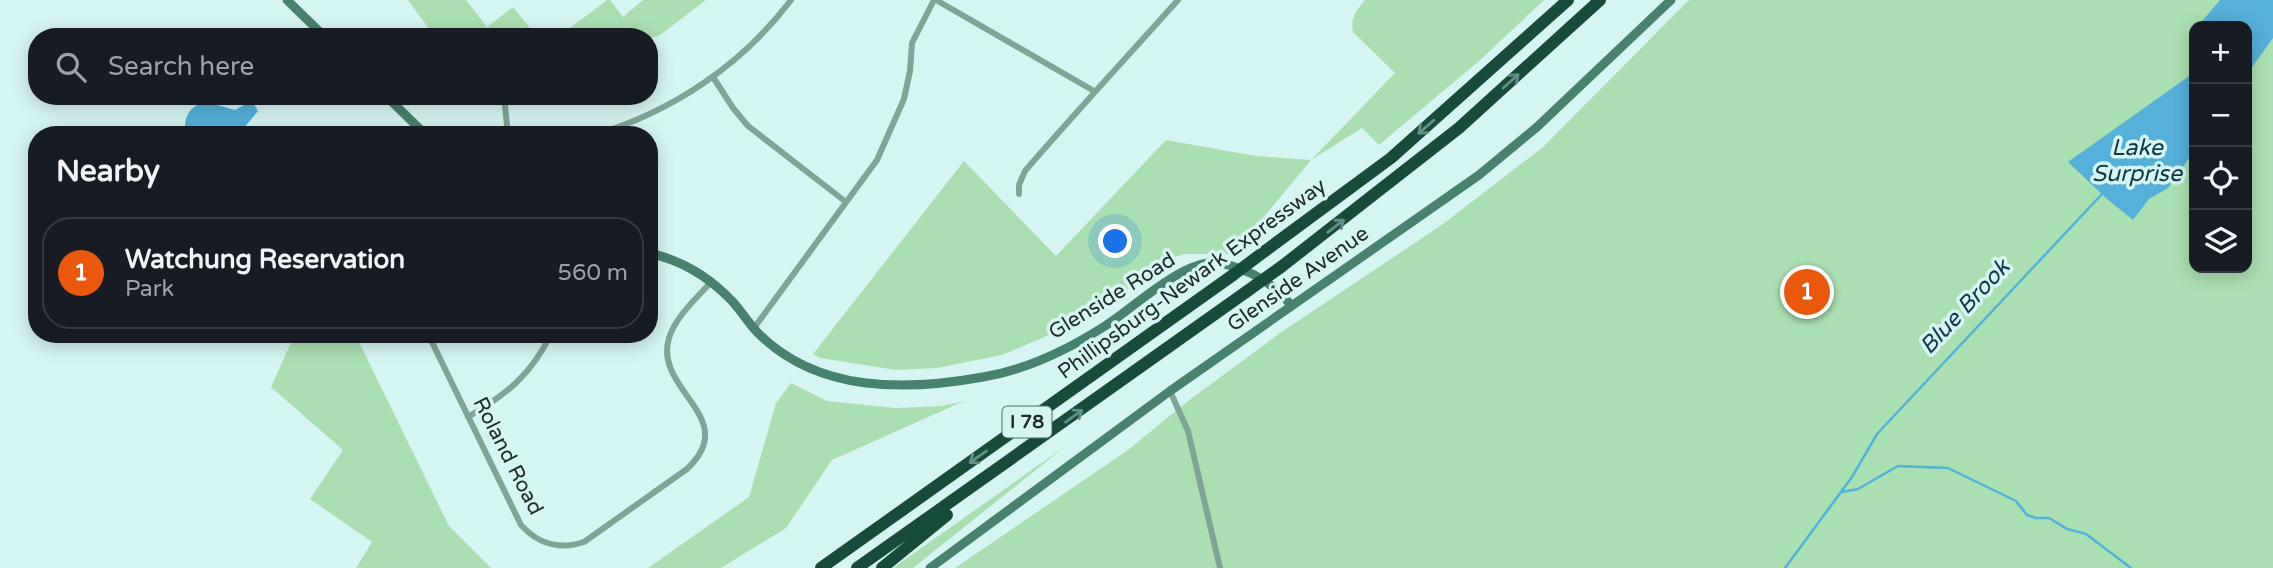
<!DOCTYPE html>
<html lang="en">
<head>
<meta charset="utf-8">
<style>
	body { margin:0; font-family:"Varela Round",sans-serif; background:#242831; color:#f1f3f6 }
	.controls { position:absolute; right:21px; top:21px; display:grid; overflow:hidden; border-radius:14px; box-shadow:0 4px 18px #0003 }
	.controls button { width:63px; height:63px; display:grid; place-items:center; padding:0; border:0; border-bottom:2px solid #363941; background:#171b24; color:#f1f3f6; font:35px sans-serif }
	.you { position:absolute; left:1116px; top:242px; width:24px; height:24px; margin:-18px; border:5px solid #fff; border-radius:50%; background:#1a73e8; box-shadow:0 0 0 10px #1a73e833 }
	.badge { display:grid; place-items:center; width:46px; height:46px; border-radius:50%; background:#ea580c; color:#fff; font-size:23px; font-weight:700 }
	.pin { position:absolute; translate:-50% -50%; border:4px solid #fff; box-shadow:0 2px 7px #0006 }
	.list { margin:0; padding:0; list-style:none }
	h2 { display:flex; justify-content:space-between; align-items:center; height:91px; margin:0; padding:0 28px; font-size:30px }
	h2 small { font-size:23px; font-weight:400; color:#9ea1a6 }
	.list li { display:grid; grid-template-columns:46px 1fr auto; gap:21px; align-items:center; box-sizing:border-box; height:112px; margin:0 14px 14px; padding:0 14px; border:2px solid #363941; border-radius:28px }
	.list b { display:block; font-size:26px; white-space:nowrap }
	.list p { margin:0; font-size:23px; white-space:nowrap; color:#9ea1a6 }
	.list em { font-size:23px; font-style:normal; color:#9ea1a6 }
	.icon { flex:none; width:38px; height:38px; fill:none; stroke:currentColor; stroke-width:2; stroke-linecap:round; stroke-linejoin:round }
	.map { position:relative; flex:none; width:2273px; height:568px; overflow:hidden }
	.search { position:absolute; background:#171b24; box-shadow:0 4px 18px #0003; left:28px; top:28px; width:630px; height:77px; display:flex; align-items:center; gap:18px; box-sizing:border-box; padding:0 24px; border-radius:28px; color:#9ea1a6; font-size:26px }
	.panel { position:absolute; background:#171b24; box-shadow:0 4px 18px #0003; left:28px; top:126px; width:630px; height:217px; border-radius:28px }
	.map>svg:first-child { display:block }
	.green { fill:#aae0b1; fill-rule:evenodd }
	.water { fill:#55b0da }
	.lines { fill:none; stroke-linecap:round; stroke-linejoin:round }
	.stream { stroke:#55b0da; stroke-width:2.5 }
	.street { stroke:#7fa596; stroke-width:6 }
	.secondary { stroke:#46826d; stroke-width:9 }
	.highway { stroke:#174c3b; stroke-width:12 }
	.highway-bridge { stroke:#174c3b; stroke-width:12 }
	.oneway { stroke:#639084 }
	.labels { text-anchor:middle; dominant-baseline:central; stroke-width:7; stroke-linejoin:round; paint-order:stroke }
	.shield { fill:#d5f5f2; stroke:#566867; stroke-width:2 }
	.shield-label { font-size:19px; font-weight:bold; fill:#202c2b }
	.street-label { font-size:21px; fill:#202c2b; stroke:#d5f5f2 }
	.water-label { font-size:23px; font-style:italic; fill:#10384a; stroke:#d5f5f2 }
</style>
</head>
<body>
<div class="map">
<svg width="2273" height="568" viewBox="0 0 2273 568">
	<rect width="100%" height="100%" fill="#d5f5f2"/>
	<path class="green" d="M408 0H466L487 27 513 7 537 37H435Z
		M607 0H610L623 17 643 0H706L660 35 649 39V37H558Z
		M1365 0H1544L1479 61 1379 145 1362 128 1311 160 1233 254H1184L1158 263 1099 314 1002 355 937 368 896 370 820 358 813 354 964 161 1056 256 1166 140 1256 156 1311 160 1395 73 1353 32C1350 19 1356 11 1365 0Z
		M1689 0H2273V568H955L1128 450 1188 401 1280 333 1443 224 1543 147ZM2194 26H2247V268H2194Z
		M295 334H355L449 526 491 568H356L372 542 310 499 343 450 271 387Z
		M791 383 827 401 895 408 942 406 964 401 832 460 786 528 721 568H648L749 497 776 403Z
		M1067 445 913 568H893Z"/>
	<path class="water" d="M2220 0H2273V38L2247 74V26H2198Z
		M2194 51V151L2168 188 2149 199 2133 220 2107 199 2068 162 2192 74Z
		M206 102 235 110 244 105 254 104 258 111 238 135H193L185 126C185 114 193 104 206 102Z"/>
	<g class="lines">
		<path class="stream" d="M1842 492 1858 489 1898 466 1948 468 2016 501 2027 515 2036 518H2049L2067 529 2086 534 2131 568
			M1785 568 1852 477 1877 434 2102 194"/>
		<path class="street" d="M936 0 1094 91
			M713 77 733 108 748 126 846 202
			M504 96 508 135
			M594 135C672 112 742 65 791 0
			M1019 194V185L1025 171C1075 113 1127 57 1178 0
			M754 328 877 160 904 99 910 71 912 43 934 0
			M428 334 521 525C538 544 560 550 584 542L687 469C742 417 653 391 669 338 676 316 696 299 711 282
			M1170 391 1188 431 1220 568
			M468 417C507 394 531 375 551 334"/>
		<path class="secondary" d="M287 0 325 37
			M386 96 426 135
			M649 253C681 260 709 277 731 300 741 310 748 323 758 333 818 393 906 391 983 377 1026 370 1069 349 1105 326 1133 308 1177 266 1209 263 1220 262 1230 265 1240 269 1261 276 1277 288 1291 305
			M930 568 1170 391 1479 175 1537 127 1671 0"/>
		<path class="highway" d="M1265 251 1391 158 1568 0
			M1281 267 1459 128 1600 0
			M821 568 1233 275
			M857 568 1246 292
			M882 568 947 515"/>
		<path class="highway-bridge" d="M1233 275 1265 251
			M1246 292 1281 267"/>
	</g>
	<defs><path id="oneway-shaft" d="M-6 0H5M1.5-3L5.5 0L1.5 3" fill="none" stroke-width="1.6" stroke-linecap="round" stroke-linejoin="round" transform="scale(1.75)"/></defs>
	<g class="oneway">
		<use href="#oneway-shaft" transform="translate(1511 81) rotate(-42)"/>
		<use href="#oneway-shaft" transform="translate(1426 127) rotate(139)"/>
		<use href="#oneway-shaft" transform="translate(1336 226) rotate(-38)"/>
		<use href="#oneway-shaft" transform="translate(1074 416) rotate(-36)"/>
		<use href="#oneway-shaft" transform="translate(978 457) rotate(145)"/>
	</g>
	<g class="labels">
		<rect class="shield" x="1002.5" y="406.5" width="49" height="31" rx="5"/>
		<g class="shield-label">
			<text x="1027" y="422">I 78</text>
		</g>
		<g class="street-label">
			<text transform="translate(1192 279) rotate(-36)">Phillipsburg-Newark Expressway</text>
			<text transform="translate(1298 279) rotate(-35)">Glenside Avenue</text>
			<text transform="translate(1112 296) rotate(-32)">Glenside Road</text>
			<text transform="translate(508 456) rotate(63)">Roland Road</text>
		</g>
		<g class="water-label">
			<text x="2137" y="148">Lake<tspan x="2137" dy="26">Surprise</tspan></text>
			<text transform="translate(1965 307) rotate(-47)">Blue Brook</text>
		</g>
	</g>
</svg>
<div class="controls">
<button>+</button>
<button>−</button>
<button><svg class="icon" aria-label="locate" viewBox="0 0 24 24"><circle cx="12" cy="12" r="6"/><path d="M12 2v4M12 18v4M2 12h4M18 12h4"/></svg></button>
<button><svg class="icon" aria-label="layers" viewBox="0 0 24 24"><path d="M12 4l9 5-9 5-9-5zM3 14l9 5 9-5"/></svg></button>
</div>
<div class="you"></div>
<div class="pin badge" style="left:1807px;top:292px">1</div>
<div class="search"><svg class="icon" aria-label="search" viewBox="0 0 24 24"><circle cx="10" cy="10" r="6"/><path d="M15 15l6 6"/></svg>Search here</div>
<section class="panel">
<h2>Nearby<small></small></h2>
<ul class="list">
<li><span class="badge">1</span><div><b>Watchung Reservation</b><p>Park</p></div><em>560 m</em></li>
</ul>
</section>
</div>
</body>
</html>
